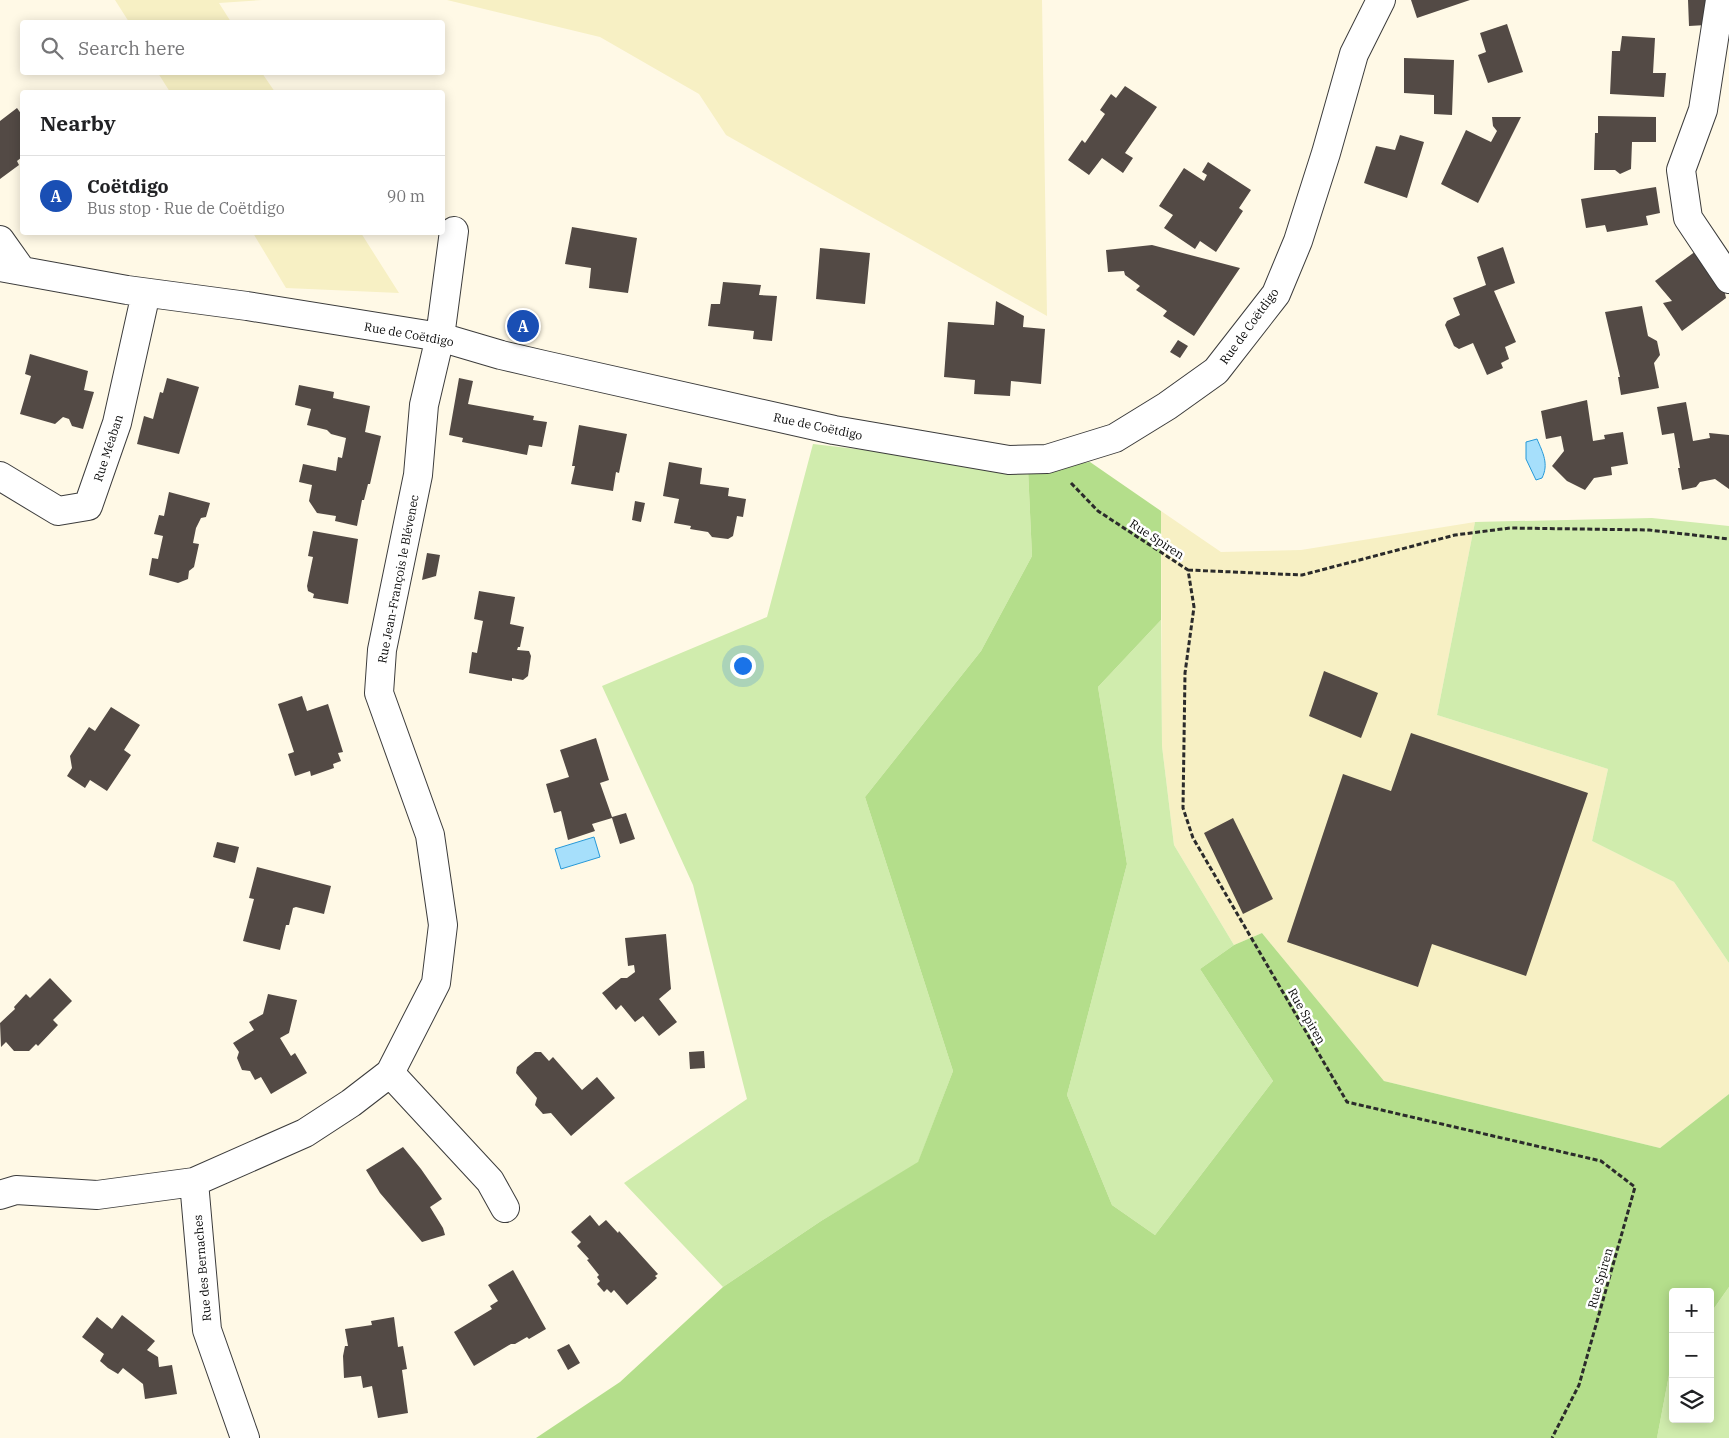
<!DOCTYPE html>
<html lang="en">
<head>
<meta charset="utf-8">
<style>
	body { margin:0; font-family:"IBM Plex Serif",serif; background:#f6f6f6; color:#202124 }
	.controls { position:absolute; right:15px; bottom:15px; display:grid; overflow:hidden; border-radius:5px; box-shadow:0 2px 12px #0003 }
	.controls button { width:45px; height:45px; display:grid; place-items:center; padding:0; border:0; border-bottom:1px solid #e0e0e0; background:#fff; color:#202124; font:25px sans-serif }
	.you { position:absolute; left:742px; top:665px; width:18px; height:18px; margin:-12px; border:4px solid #fff; border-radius:50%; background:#1a73e8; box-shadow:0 0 0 8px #1a73e833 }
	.badge { display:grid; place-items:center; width:32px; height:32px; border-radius:50%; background:#c31827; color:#fff; font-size:16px; font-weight:700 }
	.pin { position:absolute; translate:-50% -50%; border:2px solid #fff; box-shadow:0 1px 5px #0006 }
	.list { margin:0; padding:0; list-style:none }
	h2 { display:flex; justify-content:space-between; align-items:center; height:65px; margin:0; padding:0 20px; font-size:21px }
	h2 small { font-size:16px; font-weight:400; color:#757577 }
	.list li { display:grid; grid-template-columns:32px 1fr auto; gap:15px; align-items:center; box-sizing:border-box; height:80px; padding:0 20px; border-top:1px solid #e0e0e0 }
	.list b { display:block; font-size:19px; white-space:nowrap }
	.list p { margin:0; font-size:16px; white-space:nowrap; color:#757577 }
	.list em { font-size:16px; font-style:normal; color:#757577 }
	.icon { flex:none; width:28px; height:28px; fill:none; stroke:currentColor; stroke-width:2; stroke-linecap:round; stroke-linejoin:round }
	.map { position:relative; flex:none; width:1729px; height:1438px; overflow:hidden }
	.search { position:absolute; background:#fff; box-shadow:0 2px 12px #0003; left:20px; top:20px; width:425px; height:55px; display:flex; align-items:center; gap:12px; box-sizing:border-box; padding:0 18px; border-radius:5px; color:#757577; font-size:19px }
	.panel { position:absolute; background:#fff; box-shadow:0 2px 12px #0003; left:20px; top:90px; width:425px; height:145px; border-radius:5px }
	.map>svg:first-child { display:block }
	.farmland { fill:#f7f0c4 }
	.green { fill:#d0ecad }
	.forest { fill:#b4de8b }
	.water { fill:#a6dffb; stroke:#2799d8 }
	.building { fill:#534a45 }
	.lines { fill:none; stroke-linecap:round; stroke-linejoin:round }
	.street-casing { stroke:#3c3c3c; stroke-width:30 }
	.path { stroke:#2b2b2b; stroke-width:3; stroke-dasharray:5 2.5; stroke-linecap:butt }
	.street { stroke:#fff; stroke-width:28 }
	.labels { text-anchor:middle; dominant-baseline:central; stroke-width:5; stroke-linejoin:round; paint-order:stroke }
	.street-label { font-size:12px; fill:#090909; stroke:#fff }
</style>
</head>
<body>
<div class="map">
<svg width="1729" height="1438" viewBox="0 0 1729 1438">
	<rect width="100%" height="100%" fill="#fff9e6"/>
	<path class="farmland" d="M115 0H262L219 3 231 22H129Z
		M447 0H1042L1047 316 726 135 699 94 600 37Z
		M158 73H262L275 92H170Z
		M253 233H361L399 293 286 288Z
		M1161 511 1221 552 1301 550 1475 522 1437 715 1608 769 1592 841 1674 882 1729 963V1094L1660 1148 1384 1081 1262 933 1234 945 1174 845 1162 746Z"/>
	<path class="green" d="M813 444 1028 469 1032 556 981 651 865 797 953 1071 918 1163 821 1221 723 1287 624 1183 747 1099 693 885 602 686 767 617Z
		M1652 518 1729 526V963L1674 882 1592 841 1608 769 1437 715 1475 522Z
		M1161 620 1162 746 1174 845 1234 945 1200 969 1273 1081 1155 1235 1112 1205 1067 1095 1127 864 1098 687Z
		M1729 1287V1438H1657L1669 1375 1673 1369V1419H1710V1314Z"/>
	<path class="forest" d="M1090 462 1161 511V620L1098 687 1127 864 1067 1095 1112 1205 1155 1235 1273 1081 1200 969 1234 945 1262 933 1384 1081 1660 1148 1729 1094V1287L1710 1314V1292H1673V1369L1669 1375 1657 1438H536L620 1382 723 1287 821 1221 918 1162 953 1071 865 797 981 651 1032 556 1028 469Z"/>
	<path class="water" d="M1537 439C1543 453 1549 464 1542 478L1536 480 1526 459V442Z
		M594 837 600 857 561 869 555 849Z"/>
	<path class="building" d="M1411 0H1470L1417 18Z
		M1688 0H1708L1706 25 1689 26Z
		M1507 24 1523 72 1488 83 1478 55 1486 52 1480 33Z
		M1622 36 1655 38 1653 73H1666L1664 97 1610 94 1612 51H1620Z
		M1404 58 1454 60 1452 115 1434 114V95L1404 93Z
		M1125 86 1157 107 1125 153 1133 158 1123 173 1102 158 1089 175 1068 160 1082 140 1085 143 1105 114 1100 110 1111 94 1116 98Z
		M17 108 22 115V157L17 161 19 165 0 179V121Z
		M1598 116 1656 117V142H1632L1631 169 1620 174 1615 170H1594L1595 133H1598Z
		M1492 117H1521L1478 203 1441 184 1466 130 1491 142 1497 131 1493 126Z
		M1400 135 1424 142 1407 198 1364 183 1376 146 1395 150Z
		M1208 162 1251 190 1239 208 1243 211 1216 252 1200 241 1195 249 1164 228 1173 215 1159 206 1184 168 1204 181 1207 175 1202 172Z
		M1656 187 1660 213 1646 216 1648 225 1607 232 1605 225 1586 228 1581 199Z
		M572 227 637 238 628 293 589 288 591 268 565 264Z
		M1152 245 1240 268 1194 336 1163 316 1167 311 1136 290 1140 286 1125 275 1124 271 1108 272 1106 250Z
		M1503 247 1515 283 1494 291 1516 342 1505 347 1509 359 1501 363 1503 368 1487 375 1473 343 1459 349 1454 346 1445 325 1447 321 1460 315 1453 298 1486 285 1477 257Z
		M820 248 870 253 865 304 816 299Z
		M1696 251 1724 289 1726 298 1682 331 1663 303 1672 301 1655 281Z
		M723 282 761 285 759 295 777 296 772 341 753 339 754 331 708 326 711 304H720Z
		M996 301 1024 316 1023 327 1045 329 1041 384 1011 381 1010 396 974 394 975 380 944 377 948 322 994 325Z
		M1642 306 1648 336 1657 341 1660 355 1654 363 1659 388 1621 395 1618 377H1620L1605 312Z
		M1178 340 1188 346 1180 358 1170 352Z
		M30 354 88 371 84 390 94 392 83 429 72 426 69 419 63 417 55 424 20 414 31 376 25 374Z
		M167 378 199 387 179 454 137 444 144 416 153 419 160 392 163 393Z
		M459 378 473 381 468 404 534 416 533 420 547 422 542 447 529 445 527 455 462 442 463 438 449 435Z
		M299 385 334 392 333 398 370 406 365 432 381 436 370 484H368L364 500H362L357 526 335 521 336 516 317 513 309 501 312 485 299 482 303 464 336 471 338 457 342 458 346 438 331 434 327 430 307 425 311 409 295 405Z
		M1587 400 1593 441 1605 439 1604 435 1623 432 1628 464 1611 467 1612 475 1594 478 1585 490 1567 481 1552 466 1564 451 1561 436 1546 439 1541 411Z
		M1686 402 1693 441 1710 438 1709 433 1729 435V489L1715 479 1700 482 1696 487 1682 490 1678 468H1680L1674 433 1662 435 1657 407Z
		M579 425 627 434 619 473 616 472 613 491 571 484 575 466H572Z
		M669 462 702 468 700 484 729 488 728 496 746 499 743 517 737 516 733 536 728 539 712 537 708 532 690 529 691 526 674 523 679 499 663 496Z
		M169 492 210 503 206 517 201 518 196 528 193 543 199 544 194 567 189 571 188 579 178 583 149 575 152 558 158 559 163 536 154 534 159 515 164 516Z
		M635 501 645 503 641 522 632 520Z
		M313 531 358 539 348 604 313 598 314 594 308 591 307 586 313 557 308 556Z
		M427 553 440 555 436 576 422 580Z
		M479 591 515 597 510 624 524 627 520 647H518L517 650 529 651 531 656 528 676 523 680 512 678V681L469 673 472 652 477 653 483 621 474 619Z
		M1324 671 1378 693 1361 738 1309 716Z
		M302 696 307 711 328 704 343 752 338 753 341 761 333 764 334 768 311 776 310 771 295 776 288 754 294 752 278 704Z
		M111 707 140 725 124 750 131 755 107 791 90 780 85 788 67 776 72 768 70 756 89 727 95 731Z
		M1411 733 1588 793 1526 976 1432 944 1418 987 1287 942 1343 774 1391 791Z
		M596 738 609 780 600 783 612 817 626 813 635 839 620 844 612 818 592 824 595 831 568 840 561 811 554 813 546 784 569 777 560 750Z
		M1233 818 1273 899 1243 914 1204 833Z
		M217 842 239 847 235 863 213 857Z
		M257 867 331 886 324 914 296 907 293 908 289 925H286L280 950 243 941 254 899 249 898Z
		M666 934 671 989 659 999 677 1022 659 1036 643 1016 635 1022 621 1005 616 1010 602 993 621 978H627L635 972 634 965 628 966 625 938Z
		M50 978 72 1001 53 1020 58 1025 38 1046 36 1044 29 1051H14L6 1042 1 1047 0 1023 15 1009 14 1007 26 994 30 998Z
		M268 994 297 1000 289 1033 280 1038 291 1056 295 1053 307 1073 271 1094 261 1077 255 1080 250 1071 242 1070 237 1058 239 1052 233 1043 254 1030 249 1022 263 1014Z
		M704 1051 705 1068 690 1069 689 1052Z
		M535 1052H541L549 1061 553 1057 582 1090 597 1077 615 1098 571 1136 551 1113 543 1114 535 1105 537 1098 516 1073 517 1067Z
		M403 1147 421 1169 442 1199 430 1207 443 1228 445 1235 422 1242 380 1193 366 1170Z
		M590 1215 599 1226 606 1220 618 1233 619 1231 658 1274 655 1276 657 1278 627 1305 614 1290 611 1293 607 1289 604 1292 597 1284 600 1281 597 1277 599 1275 587 1260 589 1259 577 1246 581 1242 571 1232Z
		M513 1270 546 1329 529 1339 527 1337 515 1344H511L474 1366 454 1332 492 1309 490 1306 498 1301 488 1285Z
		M122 1315 155 1341 147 1350 158 1357 159 1367 172 1365 177 1394 145 1399 143 1384 123 1368 118 1374 108 1368 100 1361 104 1354 82 1337 97 1317 112 1329Z
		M394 1317 398 1347 403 1346 407 1369 402 1370 408 1413 378 1418 372 1386 363 1388 361 1376 344 1378 343 1356 345 1346H348L345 1329 372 1325 371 1321Z
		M569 1344 580 1363 568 1370 557 1350Z"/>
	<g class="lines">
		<g class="street-casing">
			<path id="street" d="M1720 0 1703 110 1681 170 1688 218 1729 279
				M0 240 22 271
				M0 267 127 290 247 306 440 337 501 355 544 365 834 430 1009 460 1047 459 1115 438 1167 406 1216 371 1276 294 1298 241 1326 153 1354 54 1381 0
				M0 476 58 511 88 506 117 423 146 293
				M390 1073 490 1181 505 1208
				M194 1182 207 1330 245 1438
				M0 1195 16 1190 97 1195 194 1182 305 1133 351 1103 390 1073 436 983 443 925 430 835 379 693 382 650 418 475 424 405 440 337 454 231"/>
		</g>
		<path class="path" d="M1071 483 1098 511 1188 570 1194 607 1185 673 1183 808 1193 838 1347 1102 1601 1161 1635 1187 1579 1385 1552 1438
			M1188 570 1302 575 1455 535 1510 528 1649 530 1729 539"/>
		<use href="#street" class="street"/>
	</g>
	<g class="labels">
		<g class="street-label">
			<text transform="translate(1249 326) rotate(-54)">Rue de Coëtdigo</text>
			<text transform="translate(409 334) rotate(10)">Rue de Coëtdigo</text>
			<text transform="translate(818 426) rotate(12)">Rue de Coëtdigo</text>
			<text transform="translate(108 448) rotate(-72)">Rue Méaban</text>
			<text transform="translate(1157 539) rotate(33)">Rue Spiren</text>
			<text transform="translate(398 579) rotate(-79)">Rue Jean-François le Blévenec</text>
			<text transform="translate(1307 1016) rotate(60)">Rue Spiren</text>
			<text transform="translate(202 1268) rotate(-95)">Rue des Bernaches</text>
			<text transform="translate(1600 1278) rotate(-74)">Rue Spiren</text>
		</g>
	</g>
</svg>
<div class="controls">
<button>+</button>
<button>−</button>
<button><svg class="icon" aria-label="layers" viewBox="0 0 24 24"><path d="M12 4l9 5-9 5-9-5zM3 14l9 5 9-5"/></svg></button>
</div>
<div class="you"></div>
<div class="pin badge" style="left:523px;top:326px;background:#1a4fb4">A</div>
<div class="search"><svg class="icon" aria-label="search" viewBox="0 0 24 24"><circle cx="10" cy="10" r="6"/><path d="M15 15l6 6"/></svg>Search here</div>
<section class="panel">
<h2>Nearby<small></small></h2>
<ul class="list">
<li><span class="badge" style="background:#1a4fb4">A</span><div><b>Coëtdigo</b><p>Bus stop · Rue de Coëtdigo</p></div><em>90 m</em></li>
</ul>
</section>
</div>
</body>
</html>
